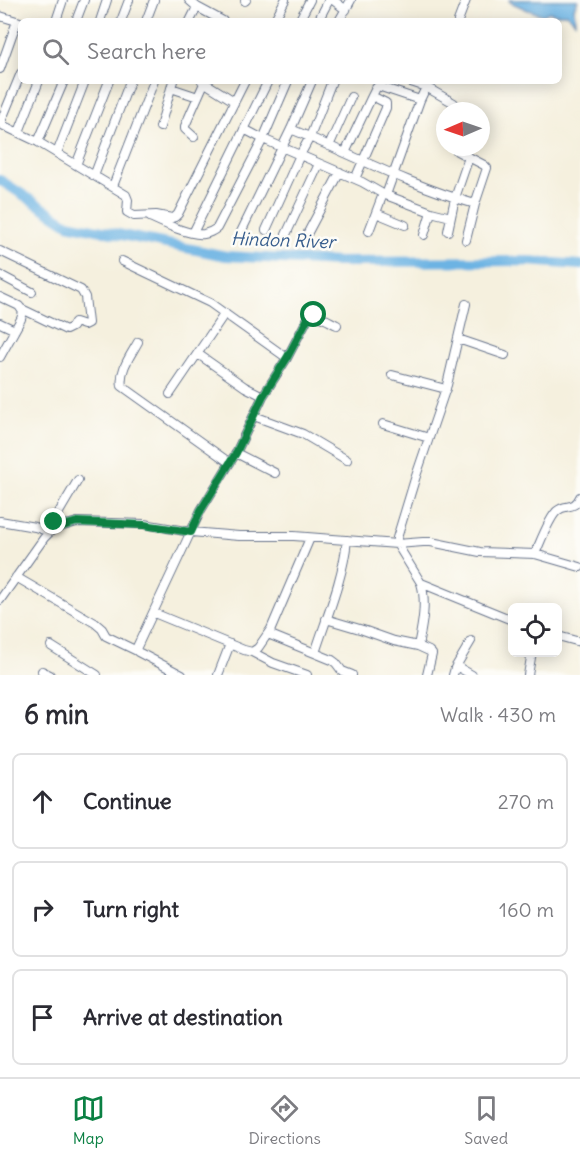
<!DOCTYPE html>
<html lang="en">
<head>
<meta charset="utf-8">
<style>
	body { margin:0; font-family:Delius,sans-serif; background:#f2f2f3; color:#2b2b33 }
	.controls { position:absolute; right:18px; bottom:18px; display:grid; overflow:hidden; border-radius:9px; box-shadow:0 3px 15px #0003 }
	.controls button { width:54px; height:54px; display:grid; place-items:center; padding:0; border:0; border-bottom:2px solid #e1e1e2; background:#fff; color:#2b2b33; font:30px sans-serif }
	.compass { position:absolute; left:436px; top:102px; width:54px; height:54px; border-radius:50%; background:#fff; box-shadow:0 3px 15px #0003; rotate:268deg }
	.stop { position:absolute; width:18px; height:18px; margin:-14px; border:4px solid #0b8043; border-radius:50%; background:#fff }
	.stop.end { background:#0b8043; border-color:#fff; box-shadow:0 2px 6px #0008 }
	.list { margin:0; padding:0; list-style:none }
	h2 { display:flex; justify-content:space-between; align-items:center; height:78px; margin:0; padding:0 24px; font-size:26px }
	h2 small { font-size:20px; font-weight:400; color:#7c7c81 }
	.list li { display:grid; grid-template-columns:39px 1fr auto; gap:18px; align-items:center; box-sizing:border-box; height:96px; margin:0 12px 12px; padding:0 12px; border:2px solid #e1e1e2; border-radius:9px }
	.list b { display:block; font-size:22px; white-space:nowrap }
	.list em { font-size:20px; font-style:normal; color:#7c7c81 }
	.icon { flex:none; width:33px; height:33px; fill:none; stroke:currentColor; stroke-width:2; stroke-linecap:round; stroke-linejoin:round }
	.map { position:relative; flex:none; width:580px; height:675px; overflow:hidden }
	.search { position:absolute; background:#fff; box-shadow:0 3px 15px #0003; left:18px; right:18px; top:18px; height:66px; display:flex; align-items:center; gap:15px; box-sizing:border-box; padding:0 21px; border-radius:9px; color:#7c7c81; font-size:22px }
	.sheet { height:402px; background:#fff }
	nav { display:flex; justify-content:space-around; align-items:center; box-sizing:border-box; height:84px; border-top:2px solid #e1e1e2; background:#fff; font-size:16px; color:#7c7c81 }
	nav a { display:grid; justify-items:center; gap:3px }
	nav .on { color:#0b8043 }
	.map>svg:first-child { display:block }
	.water { fill:#6cb3e3; stroke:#4471a0; stroke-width:1.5 }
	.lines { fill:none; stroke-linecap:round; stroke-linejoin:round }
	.river { stroke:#6cb3e3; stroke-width:10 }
	.minor-casing { stroke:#67738b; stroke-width:10 }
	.minor { stroke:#fff; stroke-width:8 }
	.route { stroke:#0b8043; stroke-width:8 }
	.labels { text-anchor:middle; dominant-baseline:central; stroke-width:5; stroke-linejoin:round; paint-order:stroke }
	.water-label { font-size:18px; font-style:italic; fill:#375d8d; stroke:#fdfcf7 }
</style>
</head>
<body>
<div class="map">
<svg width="580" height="675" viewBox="0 0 580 675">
	<rect width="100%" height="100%" fill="#fdfcf7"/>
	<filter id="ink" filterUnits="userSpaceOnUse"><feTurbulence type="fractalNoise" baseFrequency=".0167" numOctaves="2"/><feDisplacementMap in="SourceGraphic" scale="12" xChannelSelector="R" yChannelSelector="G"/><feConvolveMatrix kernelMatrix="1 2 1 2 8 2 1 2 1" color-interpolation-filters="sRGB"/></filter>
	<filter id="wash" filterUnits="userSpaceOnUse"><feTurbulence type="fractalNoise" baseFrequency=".008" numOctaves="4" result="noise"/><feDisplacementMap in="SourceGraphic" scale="24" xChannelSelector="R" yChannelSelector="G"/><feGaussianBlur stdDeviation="1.35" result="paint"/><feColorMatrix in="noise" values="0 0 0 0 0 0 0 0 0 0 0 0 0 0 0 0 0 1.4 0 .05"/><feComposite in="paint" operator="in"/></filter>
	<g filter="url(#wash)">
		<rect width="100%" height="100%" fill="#f5f0de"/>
		<path class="water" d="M509 0H578L574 8 575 22 567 14H556L549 12 543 15 528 10 510 2Z"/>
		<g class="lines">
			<path class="river" d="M0 180 68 224 226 256 338 262 528 261 580 265"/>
		</g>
	</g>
	<g filter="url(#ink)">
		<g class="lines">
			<g class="minor-casing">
				<path id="minor" d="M189 0 197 7 223 21
					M333 0 346 10
					M245 1 246 0
					M0 16 20 22
					M56 21 63 0
					M76 21 84 0
					M100 21 107 0
					M121 21 129 0
					M146 21 154 0
					M190 21 197 7
					M274 21 285 0
					M299 21 310 0
					M318 21 329 0
					M339 21 351 0
					M458 21 466 0
					M0 69 17 21
					M21 73 2 119V125L38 142 126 195 128 200 127 212 134 216 156 215 172 218 175 217 178 214 245 81
					M202 81 234 101
					M408 81 426 87 454 103
					M171 88 198 97
					M372 96 376 88 378 86 420 100
					M160 127 173 81
					M244 129 263 139 362 182 383 194 431 212 451 217
					M291 129C352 155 412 186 475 204
					M19 132 39 81
					M194 137 185 129V126L205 81
					M38 142 64 81
					M329 146 351 97
					M457 151 484 165 487 168 475 204 466 240
					M57 153 85 81
					M345 153 372 96 386 103V108L355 179
					M76 165 109 81
					M94 176 130 81
					M113 186 154 81
					M386 195 420 100 429 81
					M376 213 405 225
					M150 217C163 223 190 236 204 234 209 233 213 231 217 228L263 139 288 81
					M266 230 300 155 310 137 332 81
					M369 231 383 194
					M448 231 455 198 469 157
					M241 232 291 129 312 81
					M193 233 268 81
					M424 235 431 212
					M305 238 340 172
					M283 241 319 164
					M0 251 81 290 85 297 88 323 84 325 75 322 72 327 66 330 22 309
					M122 261 210 303 287 358
					M0 275 32 292
					M0 297 19 306 23 312 21 319 0 357
					M0 323 15 330
					M458 339 505 355
					M138 342C131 355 119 370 122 386L230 463
					M198 354 245 387 263 396
					M392 375 446 389
					M170 394 225 313
					M254 416 303 434 347 460
					M383 424 429 438
					M236 453 275 473
					M0 521 35 527 50 532
					M53 529 55 519 78 480
					M535 554C540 543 549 518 557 511 566 503 574 511 580 497
					M16 577 95 623 102 629 106 636 137 651
					M421 583 512 620
					M0 600 44 538 53 529 77 522 144 524 191 532 239 536H294L397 544 423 542H431L480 552 535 554 580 567
					M154 613 244 650 252 652 258 648 271 629 310 538
					M326 619 363 630 394 641 418 646 429 651 432 654 427 675
					M268 634 332 660 336 663 342 671 352 675
					M558 636 580 642
					M51 646 97 675
					M418 646C422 626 427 603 421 583L397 544V538L415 479 447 385 466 304
					M252 652 273 663 307 675
					M315 653C327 616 343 579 347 540
					M456 666 472 675
					M42 671 50 675
					M182 675 138 652 136 649 201 510 236 453 263 396 287 358 308 318C316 312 328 321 337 325
					M218 675 230 644
					M453 675 455 668 471 641
					M528 675 532 652"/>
			</g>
			<use href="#minor" class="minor"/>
		</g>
	</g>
	<g class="lines" filter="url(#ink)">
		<path class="route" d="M54 522 53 529 77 522 144 525 191 532 201 510 236 453 263 396 287 358 308 318 310 315H314"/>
	</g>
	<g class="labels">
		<g class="water-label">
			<text transform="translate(283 240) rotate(2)">Hindon River</text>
		</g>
	</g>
</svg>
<div class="controls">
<button><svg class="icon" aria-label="locate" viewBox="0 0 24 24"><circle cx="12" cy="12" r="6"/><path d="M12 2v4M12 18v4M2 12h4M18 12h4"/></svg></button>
</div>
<svg class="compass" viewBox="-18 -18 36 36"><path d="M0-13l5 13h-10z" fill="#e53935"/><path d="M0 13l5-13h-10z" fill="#7c7c81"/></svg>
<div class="stop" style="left:314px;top:315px"></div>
<div class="stop end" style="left:54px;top:522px"></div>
<div class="search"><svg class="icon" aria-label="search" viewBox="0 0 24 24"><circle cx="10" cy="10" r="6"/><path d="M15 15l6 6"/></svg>Search here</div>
</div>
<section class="sheet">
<h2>6 min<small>Walk · 430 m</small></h2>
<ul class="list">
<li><svg class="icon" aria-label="ahead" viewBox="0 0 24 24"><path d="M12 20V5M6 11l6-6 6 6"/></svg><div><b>Continue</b></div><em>270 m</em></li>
<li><svg class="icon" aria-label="right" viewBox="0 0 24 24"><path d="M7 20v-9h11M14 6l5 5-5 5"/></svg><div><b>Turn right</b></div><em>160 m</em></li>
<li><svg class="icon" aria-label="arrive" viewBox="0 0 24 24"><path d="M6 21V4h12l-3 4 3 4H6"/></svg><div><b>Arrive at destination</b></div></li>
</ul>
</section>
<nav>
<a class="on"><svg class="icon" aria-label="map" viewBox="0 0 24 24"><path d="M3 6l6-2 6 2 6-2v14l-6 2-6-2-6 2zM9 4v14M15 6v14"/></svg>Map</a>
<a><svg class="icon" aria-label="directions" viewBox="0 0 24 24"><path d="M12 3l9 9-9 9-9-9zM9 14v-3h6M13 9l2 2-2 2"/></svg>Directions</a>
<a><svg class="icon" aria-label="saved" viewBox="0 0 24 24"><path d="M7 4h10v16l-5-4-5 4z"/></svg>Saved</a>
</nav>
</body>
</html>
